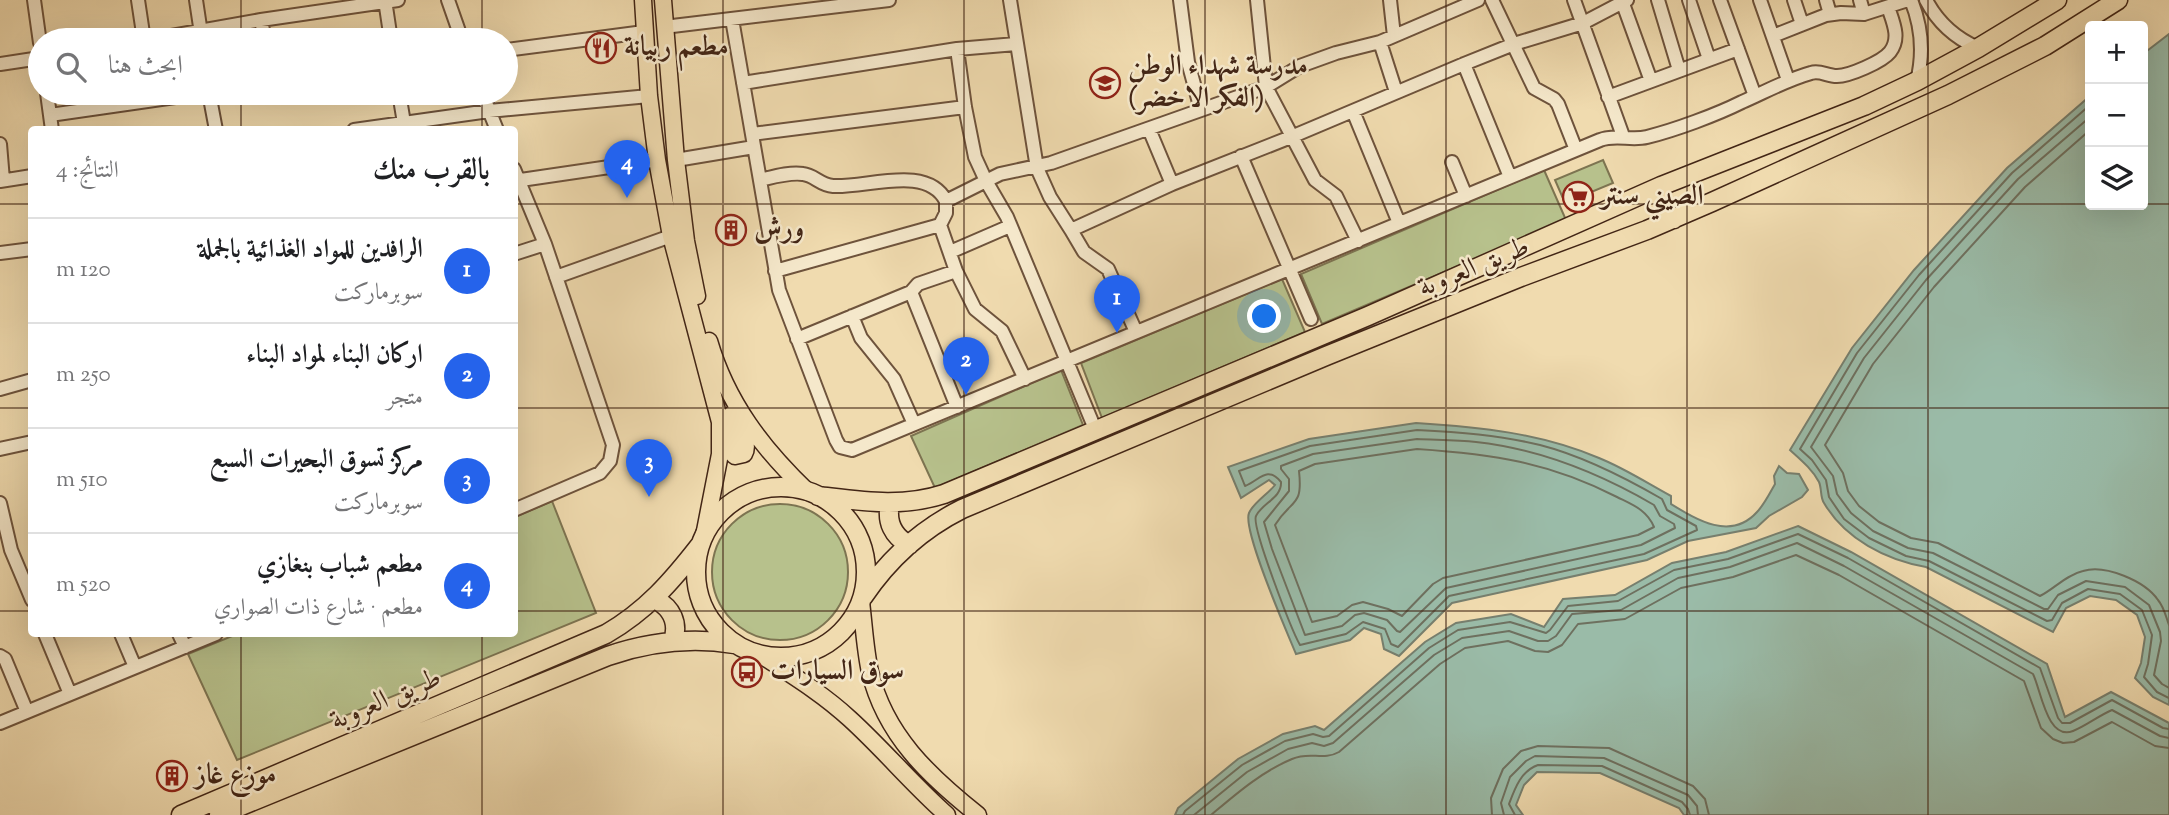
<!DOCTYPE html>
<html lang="ar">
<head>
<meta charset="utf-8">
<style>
	body { margin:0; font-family:"Sorts Mill Goudy",Amiri,serif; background:#f6f6f6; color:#202124; direction:rtl }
	.controls { position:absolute; right:21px; top:21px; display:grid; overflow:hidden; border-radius:7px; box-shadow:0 7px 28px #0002 }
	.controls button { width:63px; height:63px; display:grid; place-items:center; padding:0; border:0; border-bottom:2px solid #e0e0e0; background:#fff; color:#202124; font:35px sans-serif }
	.you { position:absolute; left:1265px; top:317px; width:24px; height:24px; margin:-18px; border:5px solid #fff; border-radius:50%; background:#1a73e8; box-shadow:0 0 0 10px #1a73e833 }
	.badge { display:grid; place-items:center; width:46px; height:46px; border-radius:50%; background:#2563eb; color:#fff; font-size:23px; font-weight:700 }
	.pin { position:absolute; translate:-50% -58px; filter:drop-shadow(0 2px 4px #0008) }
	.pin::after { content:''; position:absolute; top:37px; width:24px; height:21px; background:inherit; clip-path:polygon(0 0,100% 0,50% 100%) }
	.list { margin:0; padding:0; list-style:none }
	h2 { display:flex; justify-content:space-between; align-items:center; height:91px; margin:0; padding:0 28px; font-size:30px }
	h2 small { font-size:23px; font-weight:400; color:#757577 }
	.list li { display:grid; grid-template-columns:46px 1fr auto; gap:21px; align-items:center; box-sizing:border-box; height:105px; padding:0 28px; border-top:2px solid #e0e0e0 }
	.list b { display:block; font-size:26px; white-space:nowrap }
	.list p { margin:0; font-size:23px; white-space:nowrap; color:#757577 }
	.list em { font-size:23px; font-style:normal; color:#757577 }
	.icon { flex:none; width:38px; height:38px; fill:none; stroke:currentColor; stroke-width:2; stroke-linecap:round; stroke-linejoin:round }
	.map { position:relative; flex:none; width:2169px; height:815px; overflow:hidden; direction:ltr }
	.search { position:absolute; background:#fff; box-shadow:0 7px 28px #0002; left:28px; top:28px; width:490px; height:77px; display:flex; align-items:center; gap:18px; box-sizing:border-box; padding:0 24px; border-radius:38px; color:#757577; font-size:26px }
	.panel { position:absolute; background:#fff; box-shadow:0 7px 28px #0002; left:28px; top:126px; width:490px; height:511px; border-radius:7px; direction:rtl }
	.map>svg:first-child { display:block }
	.green { fill:#b7c18c; stroke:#7d7451; stroke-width:2 }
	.water { fill:#9abba8; stroke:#777f6e; stroke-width:2 }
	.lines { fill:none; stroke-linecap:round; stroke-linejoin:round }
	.shore { stroke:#6e705f; stroke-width:2 }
	.minor-casing { stroke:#6e533c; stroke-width:16 }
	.major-casing { stroke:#432616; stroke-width:19 }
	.highway-casing { stroke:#432616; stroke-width:21 }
	.minor { stroke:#f5e8cb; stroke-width:12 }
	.major { stroke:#f0dbaf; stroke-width:16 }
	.highway { stroke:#f0dbaf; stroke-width:18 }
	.grid { fill:none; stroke:#432616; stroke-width:2; stroke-opacity:0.55 }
	.labels { text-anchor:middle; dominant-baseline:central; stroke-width:5; stroke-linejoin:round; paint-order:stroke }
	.poi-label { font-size:28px; font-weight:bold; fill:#432616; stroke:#f5e8cb; text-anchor:start }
	.street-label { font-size:28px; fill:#432616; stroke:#f5e8cb }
</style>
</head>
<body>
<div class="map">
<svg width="2169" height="815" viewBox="0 0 2169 815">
	<rect width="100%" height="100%" fill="#f0dbaf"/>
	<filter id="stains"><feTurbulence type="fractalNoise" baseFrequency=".00286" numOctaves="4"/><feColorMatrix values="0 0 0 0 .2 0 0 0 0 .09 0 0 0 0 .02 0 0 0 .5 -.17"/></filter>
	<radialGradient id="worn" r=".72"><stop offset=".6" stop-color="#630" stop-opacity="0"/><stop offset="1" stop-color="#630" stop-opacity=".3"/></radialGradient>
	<path class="green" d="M1603 160 1613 183 1565 203 1555 180Z
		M1544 170 1566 220 1322 324 1301 274Z
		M1282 279 1305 332 1102 418 1081 363Z
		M1061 370 1083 425 935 488 911 436Z
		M552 501 596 613 237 760 188 654 237 634H514L515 517Z
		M712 572a68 68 0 1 1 136 0a68 68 0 1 1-136 0Z"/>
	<path class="water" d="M2169 34V705L2153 697 2135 678 2141 663 2145 637 2137 615 2116 600 2090 596 2066 608 2053 632 1926 567C1886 560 1845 539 1824 503 1820 497 1822 489 1819 482 1812 469 1801 460 1790 450L1852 348 1914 270 2007 168 2090 96V205H2143V54Z
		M1416 423C1480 427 1540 433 1599 458 1624 468 1647 483 1671 496V504C1697 520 1731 541 1757 512 1764 505 1770 493 1775 484L1774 476 1779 466 1787 473 1799 474 1808 490 1802 497 1769 516 1756 528 1688 541 1647 560 1452 603 1399 656 1384 649 1381 634 1364 628 1350 640 1296 654C1287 632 1242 530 1249 513 1253 503 1268 494 1275 485L1269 480 1241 498 1228 467 1309 439Z
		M1798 526 1851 552 2047 664 2065 717 2111 692 2169 723V815H1684L1679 808 1600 773 1537 772 1524 785 1516 805 1523 815H1175L1178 808 1238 759 1283 734 1315 726 1324 730 1425 642 1456 623 1511 614 1544 627 1563 599 1615 595 1672 563 1726 552Z"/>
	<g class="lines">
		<path class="shore" d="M2090 105 2012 173 1919 275 1857 353 1800 449 1812 460 1826 480 1829 497 1844 519 1869 538 1906 556 1929 561 2047 621 2052 620 2062 603 2088 589 2120 594 2142 610 2152 635 2148 664 2144 677 2157 692 2169 698
			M2090 117 2018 179 1926 280 1864 358 1811 447 1833 476 1837 494 1851 513 1873 531 1908 548 1933 553 2044 609H2048L2058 595 2086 581 2125 587 2149 605 2160 632 2161 641 2154 675 2162 684 2169 688
			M2090 130 2025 187 1934 287 1873 364 1825 445 1843 473 1848 491 1859 506 1879 522 1911 538 1938 543 2040 596C2054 589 2066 575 2083 571 2105 564 2145 581 2158 600 2164 607 2166 617 2169 625
			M1417 430C1458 432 1499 435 1540 445 1583 456 1624 477 1662 499L1667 510 1696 526 1697 530 1644 554 1449 596 1398 647 1391 644 1385 629 1363 622 1346 634 1300 645C1292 631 1251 526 1256 516 1262 503 1282 498 1281 482 1267 465 1260 480 1245 486L1239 471 1310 446Z
			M1417 439C1437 440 1457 440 1476 442 1540 449 1599 473 1654 505L1660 516 1674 524 1675 528 1641 545 1446 588 1400 632 1397 631 1387 620 1364 613 1355 615 1342 626 1305 635 1272 549 1264 522 1289 491V479L1281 469V466L1313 454Z
			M1417 449C1492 454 1549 462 1617 497 1633 505 1647 510 1654 527L1638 535 1443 578 1433 584 1402 616 1388 609 1363 602 1352 605 1337 616 1312 622 1275 525C1292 498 1303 508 1299 471L1315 464Z
			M1183 815 1185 811 1242 765 1285 741 1313 734 1323 737 1329 736 1429 648 1458 630 1510 622 1546 633 1550 630 1568 606 1618 601 1674 570 1728 559 1798 534 1848 558 2040 668 2058 718 2062 723H2070L2112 700 2163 728 2169 729
			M1194 815 1247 772 1288 749 1312 743 1324 746 1333 743 1434 655 1462 638 1509 631 1538 641H1548L1556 636 1572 614 1621 610 1678 578 1730 567 1797 543 1844 566 2033 674C2041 690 2047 741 2073 731 2086 726 2098 716 2112 710L2160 736 2169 738
			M1211 815C1236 794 1261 772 1292 759 1310 751 1323 761 1339 752L1440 664 1465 648 1508 641 1535 651 1548 652 1562 645 1578 624 1625 619 1681 588 1733 577 1796 555 1839 575 2024 681 2041 728 2053 739 2063 743 2074 742 2112 722 2155 746 2169 748
			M1492 815 1491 798 1503 769 1521 751 1538 746 1609 748 1693 786 1705 799 1709 815
			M1504 815 1501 803 1510 777 1526 761 1535 756 1604 758 1688 795 1697 806 1698 815
			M1515 815 1509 804C1515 788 1521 771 1538 765L1602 766 1682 802 1688 809 1690 815"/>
		<g class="minor-casing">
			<path id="minor" d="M34 0 40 43
				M138 0 144 40
				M196 0 202 40
				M385 0 391 40
				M448 0 462 40
				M1010 0 1037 168 1050 197 1071 230 1172 184 1291 137 1464 64 1514 44 1583 23 1627 0
				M1180 0 1188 62 1201 110
				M1257 0 1266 87 1315 180 1336 196 1358 241
				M1390 0 1394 36
				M1492 0 1534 88 1554 99 1558 104 1576 150
				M1574 0 1623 136
				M1658 0 1679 70
				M1689 0 1709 59
				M1720 0 1755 96
				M1760 0 1788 80
				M1794 0 1802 24
				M1826 0 1830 14
				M1860 0 1864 14
				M1911 0C1922 27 1924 53 1917 81
				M1926 0C1938 23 1955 38 1978 48
				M1622 1 1651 81
				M732 19 779 290 836 440 840 447 852 450 1600 140C1616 134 1631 141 1647 137 1675 130 1716 115 1742 102 1765 92 1786 80 1811 73 1820 70 1827 76 1837 76 1849 76 1882 62 1890 52 1901 38 1893 22 1888 7
				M261 20 265 40
				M664 27 889 0
				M1773 36 1826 15 1841 13 1864 14 1908 0
				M149 40 261 20 398 0
				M1380 42 1396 92
				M957 49 965 107 975 157 986 181 1007 217 1095 429
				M506 50 644 32
				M0 64 40 58
				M1464 64 1510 177
				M743 83 957 49 1016 44
				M47 93 52 130
				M209 93 216 130
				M399 93 404 123
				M482 93 497 130
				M1608 97 1738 49
				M1353 111 1399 223
				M50 115 203 93
				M1149 129 1172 184
				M354 130 489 111 649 96
				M752 134 965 107
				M0 144 3 180
				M1241 156 1311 319
				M676 160 754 147
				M1452 162 1466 196
				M514 169 545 244 613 445 610 461 600 473 514 510
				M760 180C773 177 789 172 803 174 814 175 820 185 833 186 867 188 927 164 946 201
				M0 181 32 176
				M514 181 657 160
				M1071 230 1084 252 1108 269 1136 332
				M950 252 1010 226
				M0 253 32 249
				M514 254 545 244
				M775 271 940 225
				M956 271 918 284 911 292 957 407
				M556 277 671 236
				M852 316 861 338 894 379 914 424
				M797 339 911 292
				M1025 379 1002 331 975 309 956 271 940 225 946 213V201L1000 174 1051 163 1266 87 1300 66 1336 53 1380 42 1478 0
				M0 389 32 380
				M0 449 32 442
				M0 503 11 550 32 600
				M45 634 70 694
				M121 634 135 667
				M179 634 185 647
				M0 656 5 659 27 712
				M0 723 216 634"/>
		</g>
		<g class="major-casing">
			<path id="major" d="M643 0 649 96 657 160 671 236 720 422V454L704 536
				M663 0 676 160 686 241 697 296
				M709 341C727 403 763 449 808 492
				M727 432 731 452 735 456 744 454C751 442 737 427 731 415
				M861 602C864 626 865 649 870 672 885 735 929 776 978 815
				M761 655C792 675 823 694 850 719 884 750 913 785 947 815"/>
		</g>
		<g class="highway-casing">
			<path id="highway" d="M1661 186C1653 200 1658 213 1674 219
				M696 572a85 85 0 1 1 170 0a85 85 0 1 1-170 0Z
				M818 496C861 501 901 508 944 494L1368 316 1661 186 1864 106 1917 81 1978 48 2057 0
				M890 504C886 522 893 536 909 545
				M863 597C888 560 922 529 962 509L1326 356 1521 277 1647 230 1712 202 1948 95 2045 46 2118 0
				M655 599C672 608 679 623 673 641
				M181 815 606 634C646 611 672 581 700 545
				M219 815 608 656C649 642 691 637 734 644"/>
		</g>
		<use href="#minor" class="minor"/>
		<use href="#major" class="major"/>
		<use href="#highway" class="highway"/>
	</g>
	<path class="grid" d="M241 0V40M482 0V40M723 0V815M964 0V815M1205 0V815M1446 0V815M1687 0V815M1928 0V815M241 93V130M482 93V130M0 204H32M514 204H2090M2143 204H2169M0 408H32M514 408H2169M0 611H32M514 611H2169M241 634V815M482 634V815"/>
	<defs>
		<g id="restaurant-ring" transform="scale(1.575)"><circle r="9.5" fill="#f5e8cb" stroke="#8f2418" stroke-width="1.5"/><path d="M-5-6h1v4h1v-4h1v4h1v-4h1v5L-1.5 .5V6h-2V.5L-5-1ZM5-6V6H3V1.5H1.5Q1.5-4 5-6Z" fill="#8f2418"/></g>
		<g id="school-ring" transform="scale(1.575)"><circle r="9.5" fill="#f5e8cb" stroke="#8f2418" stroke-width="1.5"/><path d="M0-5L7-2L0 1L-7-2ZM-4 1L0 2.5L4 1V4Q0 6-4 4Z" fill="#8f2418"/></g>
		<g id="supermarket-ring" transform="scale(1.575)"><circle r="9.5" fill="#f5e8cb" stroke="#8f2418" stroke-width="1.5"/><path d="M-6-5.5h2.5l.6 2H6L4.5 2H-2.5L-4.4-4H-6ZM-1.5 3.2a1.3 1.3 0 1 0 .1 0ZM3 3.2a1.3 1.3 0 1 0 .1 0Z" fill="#8f2418"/></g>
		<g id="building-ring" transform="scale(1.575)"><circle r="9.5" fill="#f5e8cb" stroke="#8f2418" stroke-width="1.5"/><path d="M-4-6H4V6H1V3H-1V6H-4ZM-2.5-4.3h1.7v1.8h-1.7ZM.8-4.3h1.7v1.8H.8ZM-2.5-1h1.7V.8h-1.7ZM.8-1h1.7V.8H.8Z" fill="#8f2418"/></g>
		<g id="bus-ring" transform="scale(1.575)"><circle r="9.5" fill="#f5e8cb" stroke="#8f2418" stroke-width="1.5"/><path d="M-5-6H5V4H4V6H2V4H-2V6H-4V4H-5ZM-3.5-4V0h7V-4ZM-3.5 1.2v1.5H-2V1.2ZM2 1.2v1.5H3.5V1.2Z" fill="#8f2418"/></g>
	</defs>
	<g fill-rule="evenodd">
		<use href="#restaurant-ring" x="601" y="48"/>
		<use href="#school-ring" x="1105" y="83"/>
		<use href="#supermarket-ring" x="1578" y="197"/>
		<use href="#building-ring" x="731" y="230"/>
		<use href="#bus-ring" x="747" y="672"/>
		<use href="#building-ring" x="172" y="776"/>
	</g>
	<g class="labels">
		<g class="poi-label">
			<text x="624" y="48">مطعم ربيانة</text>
			<text x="1128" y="67">مدرسة شهداء الوطن<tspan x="1128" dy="32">(الفكر الاخضر)</tspan></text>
			<text x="1601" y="197">الصيني سنتر</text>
			<text x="754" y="230">ورش</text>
			<text x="770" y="672">سوق السيارات</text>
			<text x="195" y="776">موزع غاز</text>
		</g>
		<g class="street-label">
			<text transform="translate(1474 268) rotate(-22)">طريق العروبة</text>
			<text transform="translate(386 700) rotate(-23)">طريق العروبة</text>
		</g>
	</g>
	<rect width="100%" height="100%" filter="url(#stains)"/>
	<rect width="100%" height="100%" fill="url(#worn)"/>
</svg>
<div class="controls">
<button>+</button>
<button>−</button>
<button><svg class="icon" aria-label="layers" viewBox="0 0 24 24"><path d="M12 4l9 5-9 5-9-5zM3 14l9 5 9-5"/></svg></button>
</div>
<div class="you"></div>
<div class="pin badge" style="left:1117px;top:333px">1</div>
<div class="pin badge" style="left:966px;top:395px">2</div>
<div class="pin badge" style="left:649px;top:497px">3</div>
<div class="pin badge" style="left:627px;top:198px">4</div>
<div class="search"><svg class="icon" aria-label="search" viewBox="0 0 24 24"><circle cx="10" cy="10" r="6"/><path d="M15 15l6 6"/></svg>ابحث هنا</div>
<section class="panel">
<h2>بالقرب منك<small>النتائج: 4</small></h2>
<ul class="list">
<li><span class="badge">1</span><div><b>الرافدين للمواد الغذائية بالجملة</b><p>سوبرماركت</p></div><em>120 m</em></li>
<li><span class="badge">2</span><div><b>اركان البناء لمواد البناء</b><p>متجر</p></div><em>250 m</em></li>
<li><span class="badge">3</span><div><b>مركز تسوق البحيرات السبع</b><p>سوبرماركت</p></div><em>510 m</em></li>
<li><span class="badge">4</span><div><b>مطعم شباب بنغازي</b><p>مطعم · شارع ذات الصواري</p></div><em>520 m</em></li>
</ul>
</section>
</div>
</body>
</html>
